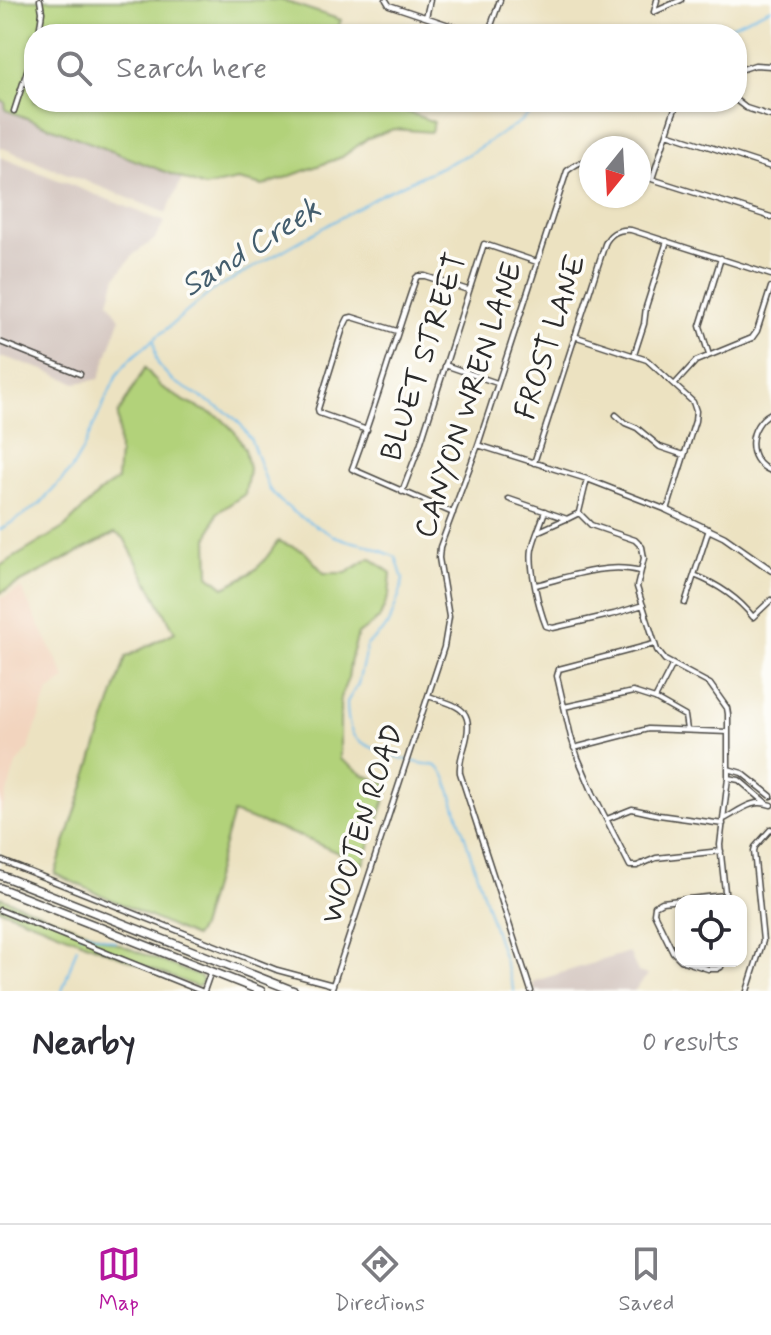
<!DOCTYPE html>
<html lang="en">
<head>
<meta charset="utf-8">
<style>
	body { margin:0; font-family:Mynerve,sans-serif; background:#f7f7f7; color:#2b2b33 }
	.controls { position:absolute; right:24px; bottom:24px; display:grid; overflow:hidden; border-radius:16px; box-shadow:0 2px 6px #0004 }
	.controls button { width:72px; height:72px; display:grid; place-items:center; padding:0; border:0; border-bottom:2px solid #e1e1e2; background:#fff; color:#2b2b33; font:40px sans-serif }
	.compass { position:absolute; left:579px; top:136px; width:72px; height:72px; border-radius:50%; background:#fff; box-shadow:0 2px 6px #0004; rotate:198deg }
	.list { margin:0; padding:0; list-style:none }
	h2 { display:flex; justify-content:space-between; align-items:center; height:104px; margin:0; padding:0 32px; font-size:34px }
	h2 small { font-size:26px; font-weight:400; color:#7c7c81 }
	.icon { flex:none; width:44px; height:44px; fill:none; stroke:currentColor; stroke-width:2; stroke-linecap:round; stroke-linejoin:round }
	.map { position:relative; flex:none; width:771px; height:991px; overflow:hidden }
	.search { position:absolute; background:#fff; box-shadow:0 2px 6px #0004; left:24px; right:24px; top:24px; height:88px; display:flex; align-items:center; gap:20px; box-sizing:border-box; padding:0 28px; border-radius:32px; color:#7c7c81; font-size:30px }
	.sheet { height:232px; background:#fff }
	nav { display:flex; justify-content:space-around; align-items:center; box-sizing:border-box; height:112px; border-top:2px solid #e1e1e2; background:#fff; font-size:22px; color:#7c7c81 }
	nav a { display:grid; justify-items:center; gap:4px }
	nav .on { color:#b5179e }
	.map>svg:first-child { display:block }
	.built { fill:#f2d4be }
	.industrial { fill:#cfc0ba }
	.green { fill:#b2d27a; stroke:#6e7e52; stroke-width:2 }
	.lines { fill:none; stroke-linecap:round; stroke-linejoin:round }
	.stream { stroke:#71bcea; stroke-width:2 }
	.minor-casing { stroke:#484642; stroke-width:7 }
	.tertiary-casing { stroke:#484642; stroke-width:8 }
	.trunk-casing { stroke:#484642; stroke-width:10 }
	.minor { stroke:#fff; stroke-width:4 }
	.tertiary { stroke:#fff; stroke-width:5 }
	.trunk { stroke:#fff; stroke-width:7 }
	.labels { text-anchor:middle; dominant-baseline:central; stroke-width:7; stroke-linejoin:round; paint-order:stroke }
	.street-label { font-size:30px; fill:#2b2b2b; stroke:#fdfcf7 }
	.water-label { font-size:32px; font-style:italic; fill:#445e6e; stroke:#fdfcf7 }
</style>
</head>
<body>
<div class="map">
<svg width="771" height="991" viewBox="0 0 771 991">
	<rect width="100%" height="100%" fill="#fdfcf7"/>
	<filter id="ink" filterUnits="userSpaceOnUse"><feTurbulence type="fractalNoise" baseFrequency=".0125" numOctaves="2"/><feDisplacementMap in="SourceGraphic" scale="16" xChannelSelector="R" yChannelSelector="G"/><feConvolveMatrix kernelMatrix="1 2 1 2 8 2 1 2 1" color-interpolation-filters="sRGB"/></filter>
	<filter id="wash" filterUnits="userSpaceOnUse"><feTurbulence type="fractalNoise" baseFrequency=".006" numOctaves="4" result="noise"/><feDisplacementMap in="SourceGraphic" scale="32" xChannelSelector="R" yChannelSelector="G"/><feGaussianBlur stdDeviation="1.8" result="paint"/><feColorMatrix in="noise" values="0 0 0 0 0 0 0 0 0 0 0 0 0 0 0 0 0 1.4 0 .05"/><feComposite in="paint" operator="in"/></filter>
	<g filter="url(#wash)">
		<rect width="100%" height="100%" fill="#ece2c1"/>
		<path class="built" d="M21 588 66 679 48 692 28 750 16 764 0 816V599Z"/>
		<path class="industrial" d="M0 100 5 102 6 110 182 179 166 213 0 147Z
			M0 157 165 222 154 240 134 254 116 277 109 301 120 319 99 379 76 383 44 370 7 358H0Z
			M629 952 638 972 648 975 634 991H535L532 982Z"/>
		<path class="green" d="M0 0H281L341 20 336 34H34V102H382L434 122 431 132 394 129 368 138 342 157 263 186 238 180 204 187 6 110 5 102 0 100Z
			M145 368 160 386 184 401 221 418 235 432 245 449 249 469 245 494 217 513 208 539 209 575 224 587C253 574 260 569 278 541L304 551 324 573H346L370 558 391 573 389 595 379 619 358 634 351 658 348 678 340 698V759L364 775 390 785 363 864 302 837 233 813 200 928 194 937 55 874 126 657 175 632 124 538 115 533 0 593V566L65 527 100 492 117 480 119 453 118 414Z
			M0 897 201 977 203 980 200 985 197 987 0 909Z"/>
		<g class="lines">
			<path class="stream" d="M713 34 771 8
				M154 339 156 359 159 366 173 381 230 414 242 426 251 440 269 489 280 501 299 516 332 535 349 541 367 545 396 557 403 579 401 590 390 621 384 630 367 645 358 684 347 702C347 711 348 724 352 733 359 747 405 760 420 763 436 766 435 762 446 777L514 991
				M0 530 40 504 71 470 82 451 117 375 130 359 212 291 382 194 469 154 521 121 538 107 552 102
				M80 935 85 932 116 942
				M62 991 77 947"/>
		</g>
	</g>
	<g filter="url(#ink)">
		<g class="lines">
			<g class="minor-casing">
				<path id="minor" d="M386 0 389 5 476 34
					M654 12 681 0
					M654 12 657 0
					M426 17 430 0
					M39 34 42 12 40 0
					M488 34 500 0
					M737 71 755 65 771 66
					M737 101 746 108 771 116
					M14 111 34 49
					M667 133 771 167
					M639 175 771 217
					M652 179 673 114 678 102
					M0 342 80 374
					M634 355 644 324 646 307 667 241
					M709 355 700 326 721 258
					M445 365 497 383
					M675 384 696 361 752 338 757 331 771 287
					M771 413C748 425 744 460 771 471
					M616 415 625 423 637 428 660 447 684 455
					M367 430 319 413 318 409 343 328 348 318 352 317 397 331
					M478 445 587 479 667 510 695 421 696 411 693 402 647 360 574 336
					M534 463 605 244C610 233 619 229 631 230L771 275
					M402 492 420 445 484 244 537 262
					M509 499 567 519 579 513 591 525 635 540 642 547 644 558 637 587 657 650 665 660 710 684 727 708 728 714V778L720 845 726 901
					M545 511C541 524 535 536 532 549 529 567 539 609 546 626L553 628 614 614 643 605
					M579 512 587 479
					M453 513 352 469C376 406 394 341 416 278L418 276H425L468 290
					M539 531 566 519
					M694 575C717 584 738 598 753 617L771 600
					M536 585C568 577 607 562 640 571
					M685 603 709 529
					M654 644 559 669 557 676 571 737 578 758 593 793 630 866H637L656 858 721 851
					M428 696C461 707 476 709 464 748 461 757 459 764 460 773L531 991
					M655 699 673 664
					M564 707 633 692 655 699 685 716 687 730
					M574 748 648 729 728 732
					M728 769 742 773 771 796
					M728 778 739 780 765 802
					M607 819 632 809 659 815 723 824
					M724 819C740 811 751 798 771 805
					M0 860 277 970 333 985
					M0 910 201 991
					M681 960 673 952 654 913 655 906 662 902 725 895
					M683 961 708 969H717L721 967 723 961
					M204 991 211 971
					M331 991 444 647 449 617 439 558 440 547 478 445 567 171C575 165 581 160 591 162
					M747 991 763 941 754 851 755 847 771 829"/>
			</g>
			<g class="tertiary-casing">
				<path id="tertiary" d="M667 510 724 537 771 570"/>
			</g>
			<g class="trunk-casing">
				<path id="trunk" d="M0 875 294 991
					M0 888 261 991"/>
			</g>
			<use href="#minor" class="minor"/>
			<use href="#tertiary" class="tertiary"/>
			<use href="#trunk" class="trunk"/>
		</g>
	</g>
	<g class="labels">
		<g class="street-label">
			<text transform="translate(551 337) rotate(-72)">FROST LANE</text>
			<text transform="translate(424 357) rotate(-72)">BLUET STREET</text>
			<text transform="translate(469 400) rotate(-72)">CANYON WREN LANE</text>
			<text transform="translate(363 824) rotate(-72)">WOOTEN ROAD</text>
		</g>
		<g class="water-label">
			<text transform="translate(251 248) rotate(-32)">Sand Creek</text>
		</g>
	</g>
</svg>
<div class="controls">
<button><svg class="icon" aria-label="locate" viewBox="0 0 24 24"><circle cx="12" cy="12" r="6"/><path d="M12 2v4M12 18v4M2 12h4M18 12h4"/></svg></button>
</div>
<svg class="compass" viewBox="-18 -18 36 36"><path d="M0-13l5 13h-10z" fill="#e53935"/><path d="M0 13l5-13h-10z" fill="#7c7c81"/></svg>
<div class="search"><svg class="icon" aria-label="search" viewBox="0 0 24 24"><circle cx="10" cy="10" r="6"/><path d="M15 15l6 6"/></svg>Search here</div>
</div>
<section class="sheet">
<h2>Nearby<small>0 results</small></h2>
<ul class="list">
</ul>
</section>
<nav>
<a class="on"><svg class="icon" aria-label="map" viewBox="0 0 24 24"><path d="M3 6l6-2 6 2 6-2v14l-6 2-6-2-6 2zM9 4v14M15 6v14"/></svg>Map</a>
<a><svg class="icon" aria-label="directions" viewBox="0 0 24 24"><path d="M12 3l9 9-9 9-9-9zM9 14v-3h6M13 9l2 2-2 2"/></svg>Directions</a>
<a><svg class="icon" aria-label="saved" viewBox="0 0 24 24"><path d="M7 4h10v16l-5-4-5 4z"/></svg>Saved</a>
</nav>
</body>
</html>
